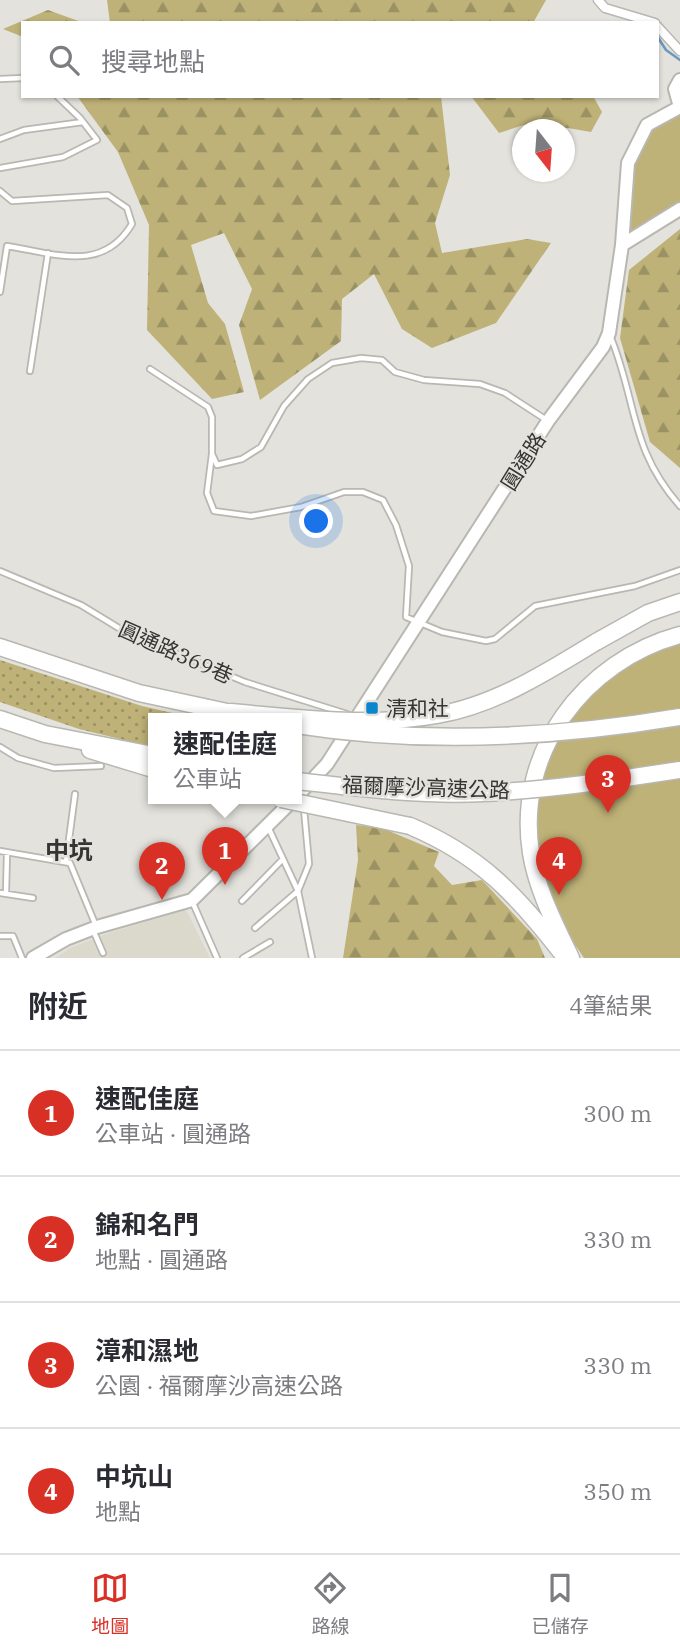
<!DOCTYPE html>
<html lang="zh-TW">
<head>
<meta charset="utf-8">
<style>
	body { margin:0; font-family:"IBM Plex Serif","Noto Sans TC",serif; background:#f7f7f7; color:#2b2b33 }
	.compass { position:absolute; left:512px; top:119px; width:63px; height:63px; border-radius:50%; background:#fff; box-shadow:0 2px 5px #0004; rotate:163deg }
	.you { position:absolute; left:317px; top:522px; width:24px; height:24px; margin:-18px; border:5px solid #fff; border-radius:50%; background:#1a73e8; box-shadow:0 0 0 10px #1a73e833 }
	.badge { display:grid; place-items:center; width:46px; height:46px; border-radius:50%; background:#d93025; color:#fff; font-size:23px; font-weight:700 }
	.pin { position:absolute; translate:-50% -58px; filter:drop-shadow(0 2px 4px #0008) }
	.pin::after { content:''; position:absolute; top:37px; width:24px; height:21px; background:inherit; clip-path:polygon(0 0,100% 0,50% 100%) }
	.popup { position:absolute; left:148px; top:713px; width:154px; height:91px; box-sizing:border-box; display:grid; place-content:center; border-radius:0px; background:#fff; filter:drop-shadow(0 2px 5px #0005); font-size:23px; white-space:nowrap; color:#7c7c81 }
	.popup b { font-size:26px; color:#2b2b33 }
	.popup::after { content:''; position:absolute; left:50%; top:100%; margin-left:-14px; border:14px solid transparent; border-top-color:#fff }
	.list { margin:0; padding:0; list-style:none }
	h2 { display:flex; justify-content:space-between; align-items:center; height:91px; margin:0; padding:0 28px; font-size:30px }
	h2 small { font-size:23px; font-weight:400; color:#7c7c81 }
	.list li { display:grid; grid-template-columns:46px 1fr auto; gap:21px; align-items:center; box-sizing:border-box; height:126px; padding:0 28px; border-top:2px solid #e1e1e2 }
	.list b { display:block; font-size:26px; white-space:nowrap }
	.list p { margin:0; font-size:23px; white-space:nowrap; color:#7c7c81 }
	.list em { font-size:23px; font-style:normal; color:#7c7c81 }
	.icon { flex:none; width:38px; height:38px; fill:none; stroke:currentColor; stroke-width:2; stroke-linecap:round; stroke-linejoin:round }
	.map { position:relative; flex:none; width:680px; height:958px; overflow:hidden }
	.search { position:absolute; background:#fff; box-shadow:0 2px 5px #0004; left:21px; right:21px; top:21px; height:77px; display:flex; align-items:center; gap:18px; box-sizing:border-box; padding:0 24px; border-radius:0px; color:#7c7c81; font-size:26px }
	.sheet { height:595px; background:#fff }
	nav { display:flex; justify-content:space-around; align-items:center; box-sizing:border-box; height:98px; border-top:2px solid #e1e1e2; background:#fff; font-size:19px; color:#7c7c81 }
	nav a { display:grid; justify-items:center; gap:4px }
	nav .on { color:#d93025 }
	.map>svg:first-child { display:block }
	.built { fill:#dbd9cb }
	.grass { fill:url(#grass-dots) }
	.forest { fill:url(#forest-firs) }
	.green { fill:#beb278 }
	.lines { fill:none; stroke-linecap:round; stroke-linejoin:round }
	.stream { stroke:#6a99bf; stroke-width:2.5 }
	.lane-casing { stroke:#b8b7b1; stroke-width:8 }
	.street-casing { stroke:#b8b7b1; stroke-width:11 }
	.secondary-casing { stroke:#b8b7b1; stroke-width:16 }
	.highway-casing { stroke:#b8b7b1; stroke-width:19 }
	.lane { stroke:#fff; stroke-width:4.5 }
	.street { stroke:#fff; stroke-width:8 }
	.secondary { stroke:#fff; stroke-width:12 }
	.highway { stroke:#fff; stroke-width:16 }
	.highway-bridge-casing { stroke:#b8b7b1; stroke-width:19; stroke-linecap:butt }
	.highway-bridge { stroke:#fff; stroke-width:16 }
	.poi-dot { fill:#0b85cd; stroke:#e3e2dc; stroke-width:2.5 }
	.labels { text-anchor:middle; dominant-baseline:central; stroke-width:5; stroke-linejoin:round; paint-order:stroke }
	.street-label { font-size:21px; fill:#363533; stroke:#e3e2dc }
	.poi-label { font-size:21px; fill:#363533; stroke:#e3e2dc; text-anchor:start }
	.quarter-label { font-size:24px; font-weight:bold; fill:#363533; stroke:#e3e2dc }
</style>
</head>
<body>
<div class="map">
<svg width="680" height="958" viewBox="0 0 680 958">
	<defs>
		<pattern id="grass-dots" width="8" height="8" patternUnits="userSpaceOnUse" patternTransform="scale(1.75)"><rect width="8" height="8" fill="#beb278"/><path d="M2 2h.1M6 6h.1" fill="none" stroke="#9b9263" stroke-width="1.8" stroke-linecap="round"/></pattern>
		<pattern id="forest-firs" width="22" height="20" patternUnits="userSpaceOnUse" patternTransform="scale(1.75)"><rect width="22" height="20" fill="#beb278"/><path d="M5 1l3.5 6h-7zM16 11l3.5 6h-7z" fill="#9b9263"/></pattern>
	</defs>
	<rect width="100%" height="100%" fill="#e3e2dc"/>
	<path class="built" d="M186 910 210 958H55L70 948 109 933Z"/>
	<path class="grass" d="M0 660 142 706 198 719H153V747L79 729 0 702Z"/>
	<path class="forest" d="M107 0H546L533 23H110Z
		M48 10 84 23H23V37L3 29Z
		M77 96H441L450 175 435 223 442 253 527 239 551 243 496 323 432 348 402 329 374 274 342 299 341 341 260 400 239 325 252 289 224 233 191 245 208 303 225 324 244 392 212 399 147 330 149 225 118 152Z
		M471 96H593L602 112 591 132 533 122 499 133Z
		M680 229V468L650 442 620 338 629 270Z
		M356 825 382 828 439 852 434 866 452 885 482 880 537 939 545 958H343L358 860Z"/>
	<path class="green" d="M668 109 680 113V201L630 234C632 173 625 157 668 109Z
		M680 641V958H584L567 933 551 897 538 857 536 797 559 728 616 668Z"/>
	<g class="lines">
		<path class="stream" d="M657 36 666 50 680 60"/>
		<g class="lane-casing">
			<path id="lane" d="M0 79 23 78
				M0 139 24 130 83 122
				M0 168 63 157 97 140 80 118 57 96
				M0 191 12 201 108 195 127 208 132 224C102 274 54 253 7 246L0 292
				M611 338C637 402 630 450 680 506
				M150 369 208 407 212 417V454
				M30 371 48 253
				M548 421 505 393 480 384 424 380 395 372 382 360 361 358 332 363 308 379 284 406 261 447 242 459 217 465 212 454 207 493 214 511 251 516 301 507 344 492H363L383 500 396 525 409 566 406 617 442 632 486 641 495 639 535 606 635 586 680 570
				M0 571 81 605 127 633 245 682 347 714
				M0 747 18 758 54 768 101 766
				M304 809 309 864 298 891 312 958
				M0 851 70 863 96 926
				M66 862 75 794
				M0 893 33 898
				M6 893 7 853
				M192 901 217 958
				M242 901 283 859
				M255 928 298 891 269 829
				M93 930 103 953
				M0 936H13L22 958
				M243 958 270 942"/>
		</g>
		<g class="street-casing">
			<path id="street" d="M598 0 605 8 655 23
				M657 26 680 51"/>
		</g>
		<g class="secondary-casing">
			<path id="secondary" d="M680 107 675 89 680 80
				M622 245 680 209
				M297 796 327 764 548 421 603 347 609 333 622 245 628 163 647 125 680 107
				M33 958 66 939 97 927 192 900 294 799"/>
		</g>
		<g class="highway-casing">
			<path id="highway" d="M596 642 648 613 680 602
				M0 647 139 693 241 715
				M0 719 45 734 153 755
				M90 750 153 769
				M410 826C479 855 515 893 561 952
				M571 958C555 924 537 890 531 853 515 752 584 661 680 635"/>
		</g>
		<use href="#lane" class="lane"/>
		<use href="#street" class="street"/>
		<use href="#secondary" class="secondary"/>
		<use href="#highway" class="highway"/>
		<g class="highway-bridge-casing">
			<path id="highway-bridge" d="M230 712C297 718 370 727 437 715 495 705 547 672 596 642
				M297 725C424 745 554 738 680 717
				M297 781C358 788 421 796 483 793 549 790 615 780 680 770
				M281 799 410 826"/>
		</g>
		<use href="#highway-bridge" class="highway-bridge"/>
	</g>
	<rect class="poi-dot" x="365" y="701" width="14" height="14" rx="3.5"/>
	<g class="labels">
		<g class="street-label">
			<text transform="translate(523 461) rotate(-58)">圓通路</text>
			<text transform="translate(176 652) rotate(24)">圓通路369巷</text>
			<text transform="translate(426 787) rotate(2)">福爾摩沙高速公路</text>
		</g>
		<g class="poi-label">
			<text x="386" y="708">清和社</text>
		</g>
		<g class="quarter-label">
			<text x="69" y="850">中坑</text>
		</g>
	</g>
</svg>
<svg class="compass" viewBox="-18 -18 36 36"><path d="M0-13l5 13h-10z" fill="#e53935"/><path d="M0 13l5-13h-10z" fill="#7c7c81"/></svg>
<div class="you"></div>
<div class="pin badge" style="left:225px;top:885px">1</div>
<div class="popup"><b>速配佳庭</b>公車站</div>
<div class="pin badge" style="left:162px;top:900px">2</div>
<div class="pin badge" style="left:608px;top:813px">3</div>
<div class="pin badge" style="left:559px;top:895px">4</div>
<div class="search"><svg class="icon" aria-label="search" viewBox="0 0 24 24"><circle cx="10" cy="10" r="6"/><path d="M15 15l6 6"/></svg>搜尋地點</div>
</div>
<section class="sheet">
<h2>附近<small>4筆結果</small></h2>
<ul class="list">
<li><span class="badge">1</span><div><b>速配佳庭</b><p>公車站 · 圓通路</p></div><em>300 m</em></li>
<li><span class="badge">2</span><div><b>錦和名門</b><p>地點 · 圓通路</p></div><em>330 m</em></li>
<li><span class="badge">3</span><div><b>漳和濕地</b><p>公園 · 福爾摩沙高速公路</p></div><em>330 m</em></li>
<li><span class="badge">4</span><div><b>中坑山</b><p>地點</p></div><em>350 m</em></li>
</ul>
</section>
<nav>
<a class="on"><svg class="icon" aria-label="map" viewBox="0 0 24 24"><path d="M3 6l6-2 6 2 6-2v14l-6 2-6-2-6 2zM9 4v14M15 6v14"/></svg>地圖</a>
<a><svg class="icon" aria-label="directions" viewBox="0 0 24 24"><path d="M12 3l9 9-9 9-9-9zM9 14v-3h6M13 9l2 2-2 2"/></svg>路線</a>
<a><svg class="icon" aria-label="saved" viewBox="0 0 24 24"><path d="M7 4h10v16l-5-4-5 4z"/></svg>已儲存</a>
</nav>
</body>
</html>
